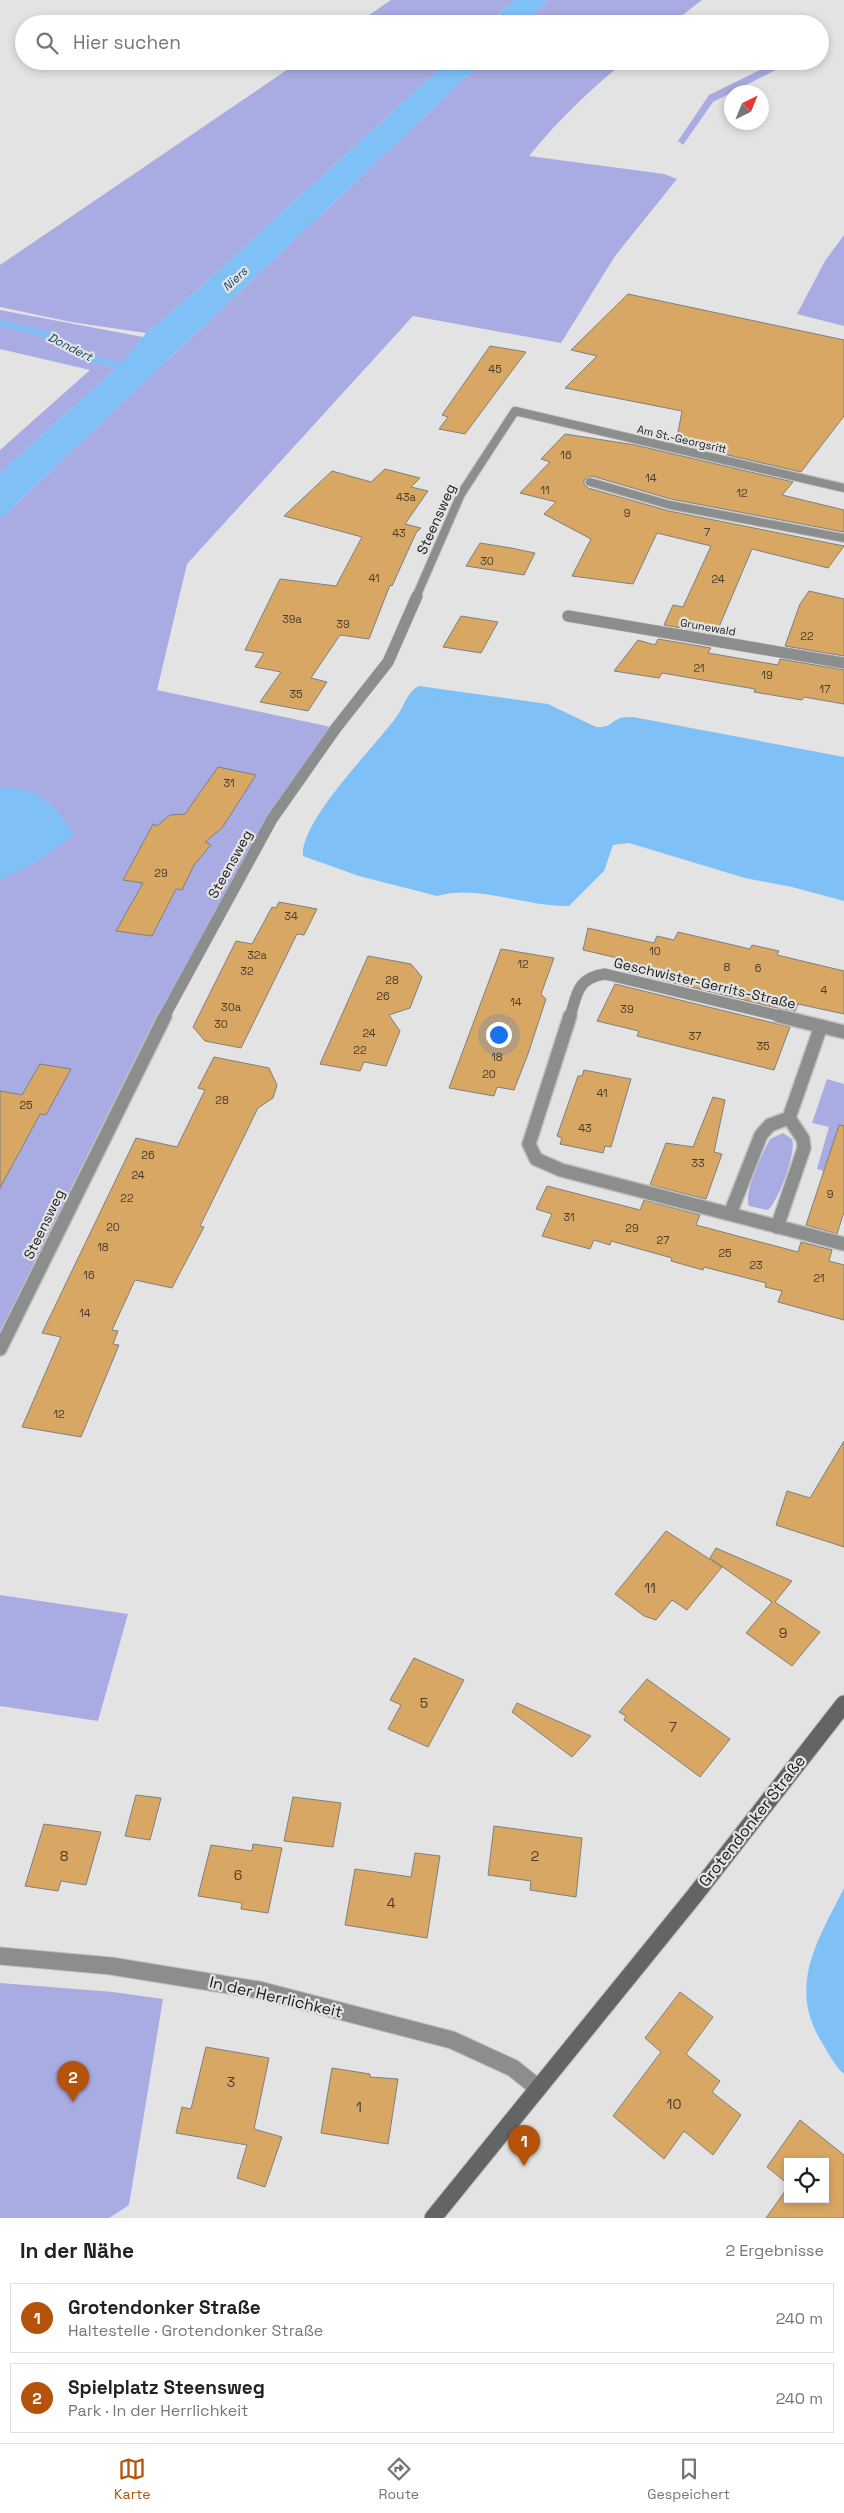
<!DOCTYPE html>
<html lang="de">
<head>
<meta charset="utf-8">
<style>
	body { margin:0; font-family:"Space Grotesk",sans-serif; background:#f6f6f6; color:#222 }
	.controls { position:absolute; right:15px; bottom:15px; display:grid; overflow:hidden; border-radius:0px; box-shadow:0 2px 8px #0003 }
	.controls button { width:45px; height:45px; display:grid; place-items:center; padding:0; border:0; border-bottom:1px solid #e0e0e0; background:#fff; color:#222; font:25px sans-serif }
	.compass { position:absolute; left:724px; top:85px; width:45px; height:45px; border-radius:50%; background:#fff; box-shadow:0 2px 8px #0003; rotate:43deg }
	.you { position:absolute; left:498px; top:1034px; width:18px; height:18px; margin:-12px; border:4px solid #fff; border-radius:50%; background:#1a73e8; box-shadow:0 0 0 8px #1a73e833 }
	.badge { display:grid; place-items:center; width:32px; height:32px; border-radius:50%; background:#b45309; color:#fff; font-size:16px; font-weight:700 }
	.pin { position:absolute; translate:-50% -41px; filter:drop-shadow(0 1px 2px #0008) }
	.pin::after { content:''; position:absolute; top:26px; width:18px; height:15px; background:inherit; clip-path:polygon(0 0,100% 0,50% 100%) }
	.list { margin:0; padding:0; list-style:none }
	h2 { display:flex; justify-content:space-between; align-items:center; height:65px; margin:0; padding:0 20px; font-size:21px }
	h2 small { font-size:16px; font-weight:400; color:#767676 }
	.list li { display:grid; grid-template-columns:32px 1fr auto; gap:15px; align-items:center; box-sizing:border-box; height:70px; margin:0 10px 10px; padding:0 10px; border:1px solid #e0e0e0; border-radius:0px }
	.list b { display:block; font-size:19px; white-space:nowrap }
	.list p { margin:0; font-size:16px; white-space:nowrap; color:#767676 }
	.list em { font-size:16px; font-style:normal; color:#767676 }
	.icon { flex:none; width:28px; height:28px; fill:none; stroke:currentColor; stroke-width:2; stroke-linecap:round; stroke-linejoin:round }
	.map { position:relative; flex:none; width:844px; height:2218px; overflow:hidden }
	.search { position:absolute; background:#fff; box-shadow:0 2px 8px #0003; left:15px; right:15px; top:15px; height:55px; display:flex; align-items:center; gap:12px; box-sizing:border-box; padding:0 18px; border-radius:28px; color:#767676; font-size:19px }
	.sheet { height:225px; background:#fff }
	nav { display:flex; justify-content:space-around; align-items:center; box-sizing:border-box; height:70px; border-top:1px solid #e0e0e0; background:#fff; font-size:14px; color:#767676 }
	nav a { display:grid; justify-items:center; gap:2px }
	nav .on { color:#b45309 }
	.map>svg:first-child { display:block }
	.green { fill:#a9ace2 }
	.water { fill:#7fc0f7 }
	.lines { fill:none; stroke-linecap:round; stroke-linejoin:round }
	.stream { stroke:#7fc0f7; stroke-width:5.5 }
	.building { fill:#d8a763; stroke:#7f7f7e }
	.minor-far3-casing { stroke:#bfbfc0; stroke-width:10 }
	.minor-far2-casing { stroke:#bfbfc0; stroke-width:12 }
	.minor-far1-casing { stroke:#bfbfc0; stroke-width:16 }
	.minor-casing { stroke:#bfbfc0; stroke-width:19 }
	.secondary-casing { stroke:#bfbfc0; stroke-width:19 }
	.minor-far3 { stroke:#8c8d8d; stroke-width:8 }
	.minor-far2 { stroke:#8c8d8d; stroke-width:11 }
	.minor-far1 { stroke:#8c8d8d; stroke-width:13 }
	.minor { stroke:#8c8d8d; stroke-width:17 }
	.secondary { stroke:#636464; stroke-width:17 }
	.labels { text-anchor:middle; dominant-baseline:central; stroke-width:4.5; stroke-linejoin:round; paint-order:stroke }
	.number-label { font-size:11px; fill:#493c2c }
	.far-street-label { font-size:11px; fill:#19191a; stroke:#e3e3e4 }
	.far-water-label { font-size:12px; font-style:italic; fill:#0e4063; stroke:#e3e3e4 }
	.street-label { font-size:14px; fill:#19191a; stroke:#e3e3e4 }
	.near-number-label { font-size:14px; fill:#493c2c }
	.near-street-label { font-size:16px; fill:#19191a; stroke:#e3e3e4 }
</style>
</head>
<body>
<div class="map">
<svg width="844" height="2218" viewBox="0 0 844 2218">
	<rect width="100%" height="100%" fill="#e3e3e4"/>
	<path class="green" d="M391 0H514L488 24H356Z
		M548 0H702L671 24H523Z
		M300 61H448L194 293 146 333 71 322 0 307V265Z
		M483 61H625C590 90 558 120 529 156L664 174 677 179 615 256 561 343 413 316 187 564 157 690 336 728 272 819 153 1038 0 1349V519Z
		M778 61H793L713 102 683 145 678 141 709 95Z
		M844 235V326L797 314 825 261Z
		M0 310 143 337 121 364 0 473V450L90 370 0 349Z
		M827 1079 844 1084V1164L824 1171 817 1169 829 1127 812 1123Z
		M783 1133 792 1139C797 1151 779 1199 769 1209L767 1210 749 1206C743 1193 763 1152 770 1139Z
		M0 1595 128 1614 98 1721 0 1706Z
		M0 1983 113 1992 163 1999 129 2205 109 2218H0Z"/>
	<path class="water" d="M514 0H548L523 24H488Z
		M448 61H483L0 519V473L121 364 146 333 194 293Z
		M419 686 548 704 596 727C610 728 609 723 620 718 623 717 629 717 633 717L844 757V901L792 887 745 878 629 843 613 845 604 871 569 906C527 907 476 884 437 896L359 876 303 856C300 820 376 746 397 716 405 705 406 693 419 686Z
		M0 787C40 787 54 804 74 835L35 863 0 880Z
		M844 1888V2074C835 2066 830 2056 824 2046 786 1988 817 1942 844 1888Z"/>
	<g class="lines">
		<path class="stream" d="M0 323 51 336 91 360 131 366"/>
	</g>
	<path class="building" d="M628 294 844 340V416L801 472 676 443 682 411 565 388 597 356 571 350Z
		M490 346 526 352 465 434 439 429 448 417 442 415Z
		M565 434 635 445 793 482 782 495 844 510V532L671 499 592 476 584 480V484L588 488 669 511 844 546 828 568 752 549 716 634 664 625 673 605 683 607 711 546 657 533 633 584 572 576 591 539 544 514 556 502 520 493 550 462 541 459Z
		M385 469 420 478 411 487 428 491 405 524 421 528 416 533 392 586 390 585 369 639 340 635 311 678 327 682 308 711 260 702 281 672 255 667 264 653 245 650 280 579 336 586 362 537 284 516 332 471 371 482Z
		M480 543 511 548 535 553 524 575 466 566Z
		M809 591 844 599V656L785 646 800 604Z
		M461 616 498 622 481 653 443 647Z
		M658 639 711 648 708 653 778 665 780 659 844 670V704L804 697 802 700 754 692 755 689 662 673 659 678 614 671 638 640 655 645Z
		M218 767 256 775 222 828 205 842 211 845 194 865 182 890 176 889 152 936 116 931 143 883 123 880 153 824 157 826 170 815 185 814Z
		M279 902 317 909 304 935 297 934 241 1048 205 1041 193 1027 236 941 252 944 272 907 276 908Z
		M588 928 654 943 657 936 674 940 678 932 750 949 752 945 779 951 777 955 844 971V1014L798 1004 795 1011 777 1008 621 970 626 960 583 950Z
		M501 949 554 958 541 994 546 999 528 1054 514 1090 497 1087 494 1096 449 1088Z
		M368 956 411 964 422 977 410 1008 389 1015 400 1031 386 1066 364 1062 360 1071 320 1064Z
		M615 984 790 1027 774 1070 637 1036 639 1031 597 1021Z
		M214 1057 269 1068 277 1085 273 1098 258 1108 200 1226 204 1227 172 1288 135 1280 112 1330 118 1331 113 1344 119 1345 81 1437 22 1427 61 1337 42 1333 136 1138 177 1147 205 1090 198 1088Z
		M40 1064 71 1069 46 1115 40 1114 0 1188V1091L22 1095Z
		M584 1070 631 1079 611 1147 605 1146 603 1153 560 1144 562 1138 557 1136 578 1076H582Z
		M713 1097 725 1100 714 1152 722 1154 706 1199 650 1185 666 1143 693 1147Z
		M839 1125 844 1126V1212L837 1234 806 1225Z
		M547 1186 640 1210 644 1200 700 1215 696 1225 798 1252 801 1242 832 1250 829 1261 844 1265V1320L778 1302 782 1291 765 1287 766 1283 704 1267 703 1270 671 1261 672 1258 611 1241 610 1245 594 1240 590 1249 542 1236 552 1214 536 1209Z
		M844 1441V1547L776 1525 787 1491 810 1498Z
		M666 1531 722 1567 687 1610 672 1600 656 1620 644 1616 615 1594Z
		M716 1548 792 1581 775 1602 820 1632 792 1666 746 1633 772 1602 710 1558Z
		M414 1658 464 1680 428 1747 388 1729 401 1705 390 1700Z
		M647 1679 730 1739 700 1777 624 1720 626 1716 619 1712Z
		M517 1703 591 1736 572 1757 512 1712Z
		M136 1795 161 1798 150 1840 125 1836Z
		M293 1797 341 1803 333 1847 284 1841Z
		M44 1824 101 1832 86 1885 61 1881 58 1891 25 1886Z
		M494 1826 582 1838 576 1897 530 1890 531 1881 488 1875Z
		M253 1844 282 1848 268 1913 241 1909 242 1903 198 1896 211 1845 252 1851Z
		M415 1853 440 1856 427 1938 345 1925 355 1869 411 1877Z
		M680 1992 713 2017 686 2054 720 2081 712 2092 741 2115 713 2155 684 2131 664 2159 613 2116 661 2052 645 2038Z
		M206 2047 269 2058 254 2129 282 2137 265 2187 237 2178 247 2145 176 2133 182 2107 191 2109Z
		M332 2068 370 2074V2077L398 2079 388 2144 321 2133Z
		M800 2120 844 2155V2218H766L788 2187V2199H825V2162H788V2184L767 2167Z"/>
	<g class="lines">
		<g class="minor-far3-casing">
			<path id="minor-far3" d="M590 482 670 505 844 538
				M416 597 461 494 515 411 844 488"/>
		</g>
		<g class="minor-far2-casing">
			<path id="minor-far2" d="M568 616 844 663
				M164 1017 272 819 336 728 388 662 417 596
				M570 1017C577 994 577 978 605 974L784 1017"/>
		</g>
		<g class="minor-far1-casing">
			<path id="minor-far1" d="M570 1016 529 1144 536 1159 561 1170 844 1244
				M779 1016 844 1032
				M730 1214 761 1135 770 1125 789 1118 821 1026
				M777 1227 804 1148 803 1139 789 1118
				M0 1349 165 1016"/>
		</g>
		<g class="minor-casing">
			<path id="minor" d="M0 1956 111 1966 259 1990 452 2040 513 2068 538 2088"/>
		</g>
		<g class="secondary-casing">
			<path id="secondary" d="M433 2218 695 1895 844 1704"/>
		</g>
		<use href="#minor-far3" class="minor-far3"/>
		<use href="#minor-far2" class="minor-far2"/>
		<use href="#minor-far1" class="minor-far1"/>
		<use href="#minor" class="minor"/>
		<use href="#secondary" class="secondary"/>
	</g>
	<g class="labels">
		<g class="number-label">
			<text x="495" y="369">45</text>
			<text x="566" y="455">16</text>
			<text x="651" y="478">14</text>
			<text x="545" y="490">11</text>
			<text x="742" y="493">12</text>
			<text x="406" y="497">43a</text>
			<text x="627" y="513">9</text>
			<text x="707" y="532">7</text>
			<text x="399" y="533">43</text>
			<text x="487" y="561">30</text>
			<text x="374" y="578">41</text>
			<text x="718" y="579">24</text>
			<text x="292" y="619">39a</text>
			<text x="343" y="624">39</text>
			<text x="807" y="636">22</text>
			<text x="699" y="668">21</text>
			<text x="767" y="675">19</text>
			<text x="825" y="689">17</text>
			<text x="296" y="694">35</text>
			<text x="229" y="783">31</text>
			<text x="161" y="873">29</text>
			<text x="291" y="916">34</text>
			<text x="655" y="951">10</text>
			<text x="257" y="955">32a</text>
			<text x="523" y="964">12</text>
			<text x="727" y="967">8</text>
			<text x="758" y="968">6</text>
			<text x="247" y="971">32</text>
			<text x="392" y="980">28</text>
			<text x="824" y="990">4</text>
			<text x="383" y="996">26</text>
			<text x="516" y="1002">14</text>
			<text x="231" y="1007">30a</text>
			<text x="627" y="1009">39</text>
			<text x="221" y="1024">30</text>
			<text x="369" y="1033">24</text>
			<text x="695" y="1036">37</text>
			<text x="763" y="1046">35</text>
			<text x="360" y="1050">22</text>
			<text x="497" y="1057">18</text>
			<text x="489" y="1074">20</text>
			<text x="602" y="1093">41</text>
			<text x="222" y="1100">28</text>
			<text x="26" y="1105">25</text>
			<text x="585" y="1128">43</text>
			<text x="148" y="1155">26</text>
			<text x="698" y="1163">33</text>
			<text x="138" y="1175">24</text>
			<text x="830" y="1194">9</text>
			<text x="127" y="1198">22</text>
			<text x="569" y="1217">31</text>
			<text x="113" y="1227">20</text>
			<text x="632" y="1228">29</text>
			<text x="663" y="1240">27</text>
			<text x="103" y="1247">18</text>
			<text x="725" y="1253">25</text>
			<text x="756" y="1265">23</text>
			<text x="89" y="1275">16</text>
			<text x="819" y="1278">21</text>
			<text x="85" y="1313">14</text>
			<text x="59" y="1414">12</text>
		</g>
		<g class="far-street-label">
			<text transform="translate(682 439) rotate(13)">Am St.-Georgsritt</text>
			<text transform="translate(708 627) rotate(10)">Grunewald</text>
		</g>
		<g class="far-water-label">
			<text transform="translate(235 279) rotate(-43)">Niers</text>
			<text transform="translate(70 347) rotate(27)">Dondert</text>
		</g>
		<g class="street-label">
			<text transform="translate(436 519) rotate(-66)">Steensweg</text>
			<text transform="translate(230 864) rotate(-61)">Steensweg</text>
			<text transform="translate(705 983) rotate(13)">Geschwister-Gerrits-Straße</text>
			<text transform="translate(44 1224) rotate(-64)">Steensweg</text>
		</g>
		<g class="near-number-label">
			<text x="650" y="1588">11</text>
			<text x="783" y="1633">9</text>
			<text x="424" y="1703">5</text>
			<text x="673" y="1727">7</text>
			<text x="64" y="1856">8</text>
			<text x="535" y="1856">2</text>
			<text x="238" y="1875">6</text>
			<text x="391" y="1903">4</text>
			<text x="231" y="2082">3</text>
			<text x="674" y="2104">10</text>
			<text x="359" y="2107">1</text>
		</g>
		<g class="near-street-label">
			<text transform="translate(752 1821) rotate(-52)">Grotendonker Straße</text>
			<text transform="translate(276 1997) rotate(13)">In der Herrlichkeit</text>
		</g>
	</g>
</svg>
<div class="controls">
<button><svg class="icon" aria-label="locate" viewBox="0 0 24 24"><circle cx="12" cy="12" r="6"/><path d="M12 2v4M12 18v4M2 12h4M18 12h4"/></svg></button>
</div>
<svg class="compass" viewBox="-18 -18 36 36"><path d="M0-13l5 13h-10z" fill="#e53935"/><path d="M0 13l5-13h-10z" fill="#767676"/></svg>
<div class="you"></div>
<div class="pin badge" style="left:524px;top:2166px">1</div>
<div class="pin badge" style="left:73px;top:2102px">2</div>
<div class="search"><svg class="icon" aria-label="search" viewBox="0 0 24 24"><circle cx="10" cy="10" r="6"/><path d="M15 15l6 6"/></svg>Hier suchen</div>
</div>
<section class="sheet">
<h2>In der Nähe<small>2 Ergebnisse</small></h2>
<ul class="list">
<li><span class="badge">1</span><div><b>Grotendonker Straße</b><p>Haltestelle · Grotendonker Straße</p></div><em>240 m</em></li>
<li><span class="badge">2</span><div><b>Spielplatz Steensweg</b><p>Park · In der Herrlichkeit</p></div><em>240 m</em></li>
</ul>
</section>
<nav>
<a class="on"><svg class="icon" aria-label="map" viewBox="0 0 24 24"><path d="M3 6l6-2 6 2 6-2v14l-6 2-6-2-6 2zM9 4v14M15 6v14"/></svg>Karte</a>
<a><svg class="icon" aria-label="directions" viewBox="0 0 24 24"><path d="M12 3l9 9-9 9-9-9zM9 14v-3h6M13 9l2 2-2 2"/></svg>Route</a>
<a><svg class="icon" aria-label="saved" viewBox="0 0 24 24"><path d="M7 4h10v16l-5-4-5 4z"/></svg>Gespeichert</a>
</nav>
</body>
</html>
